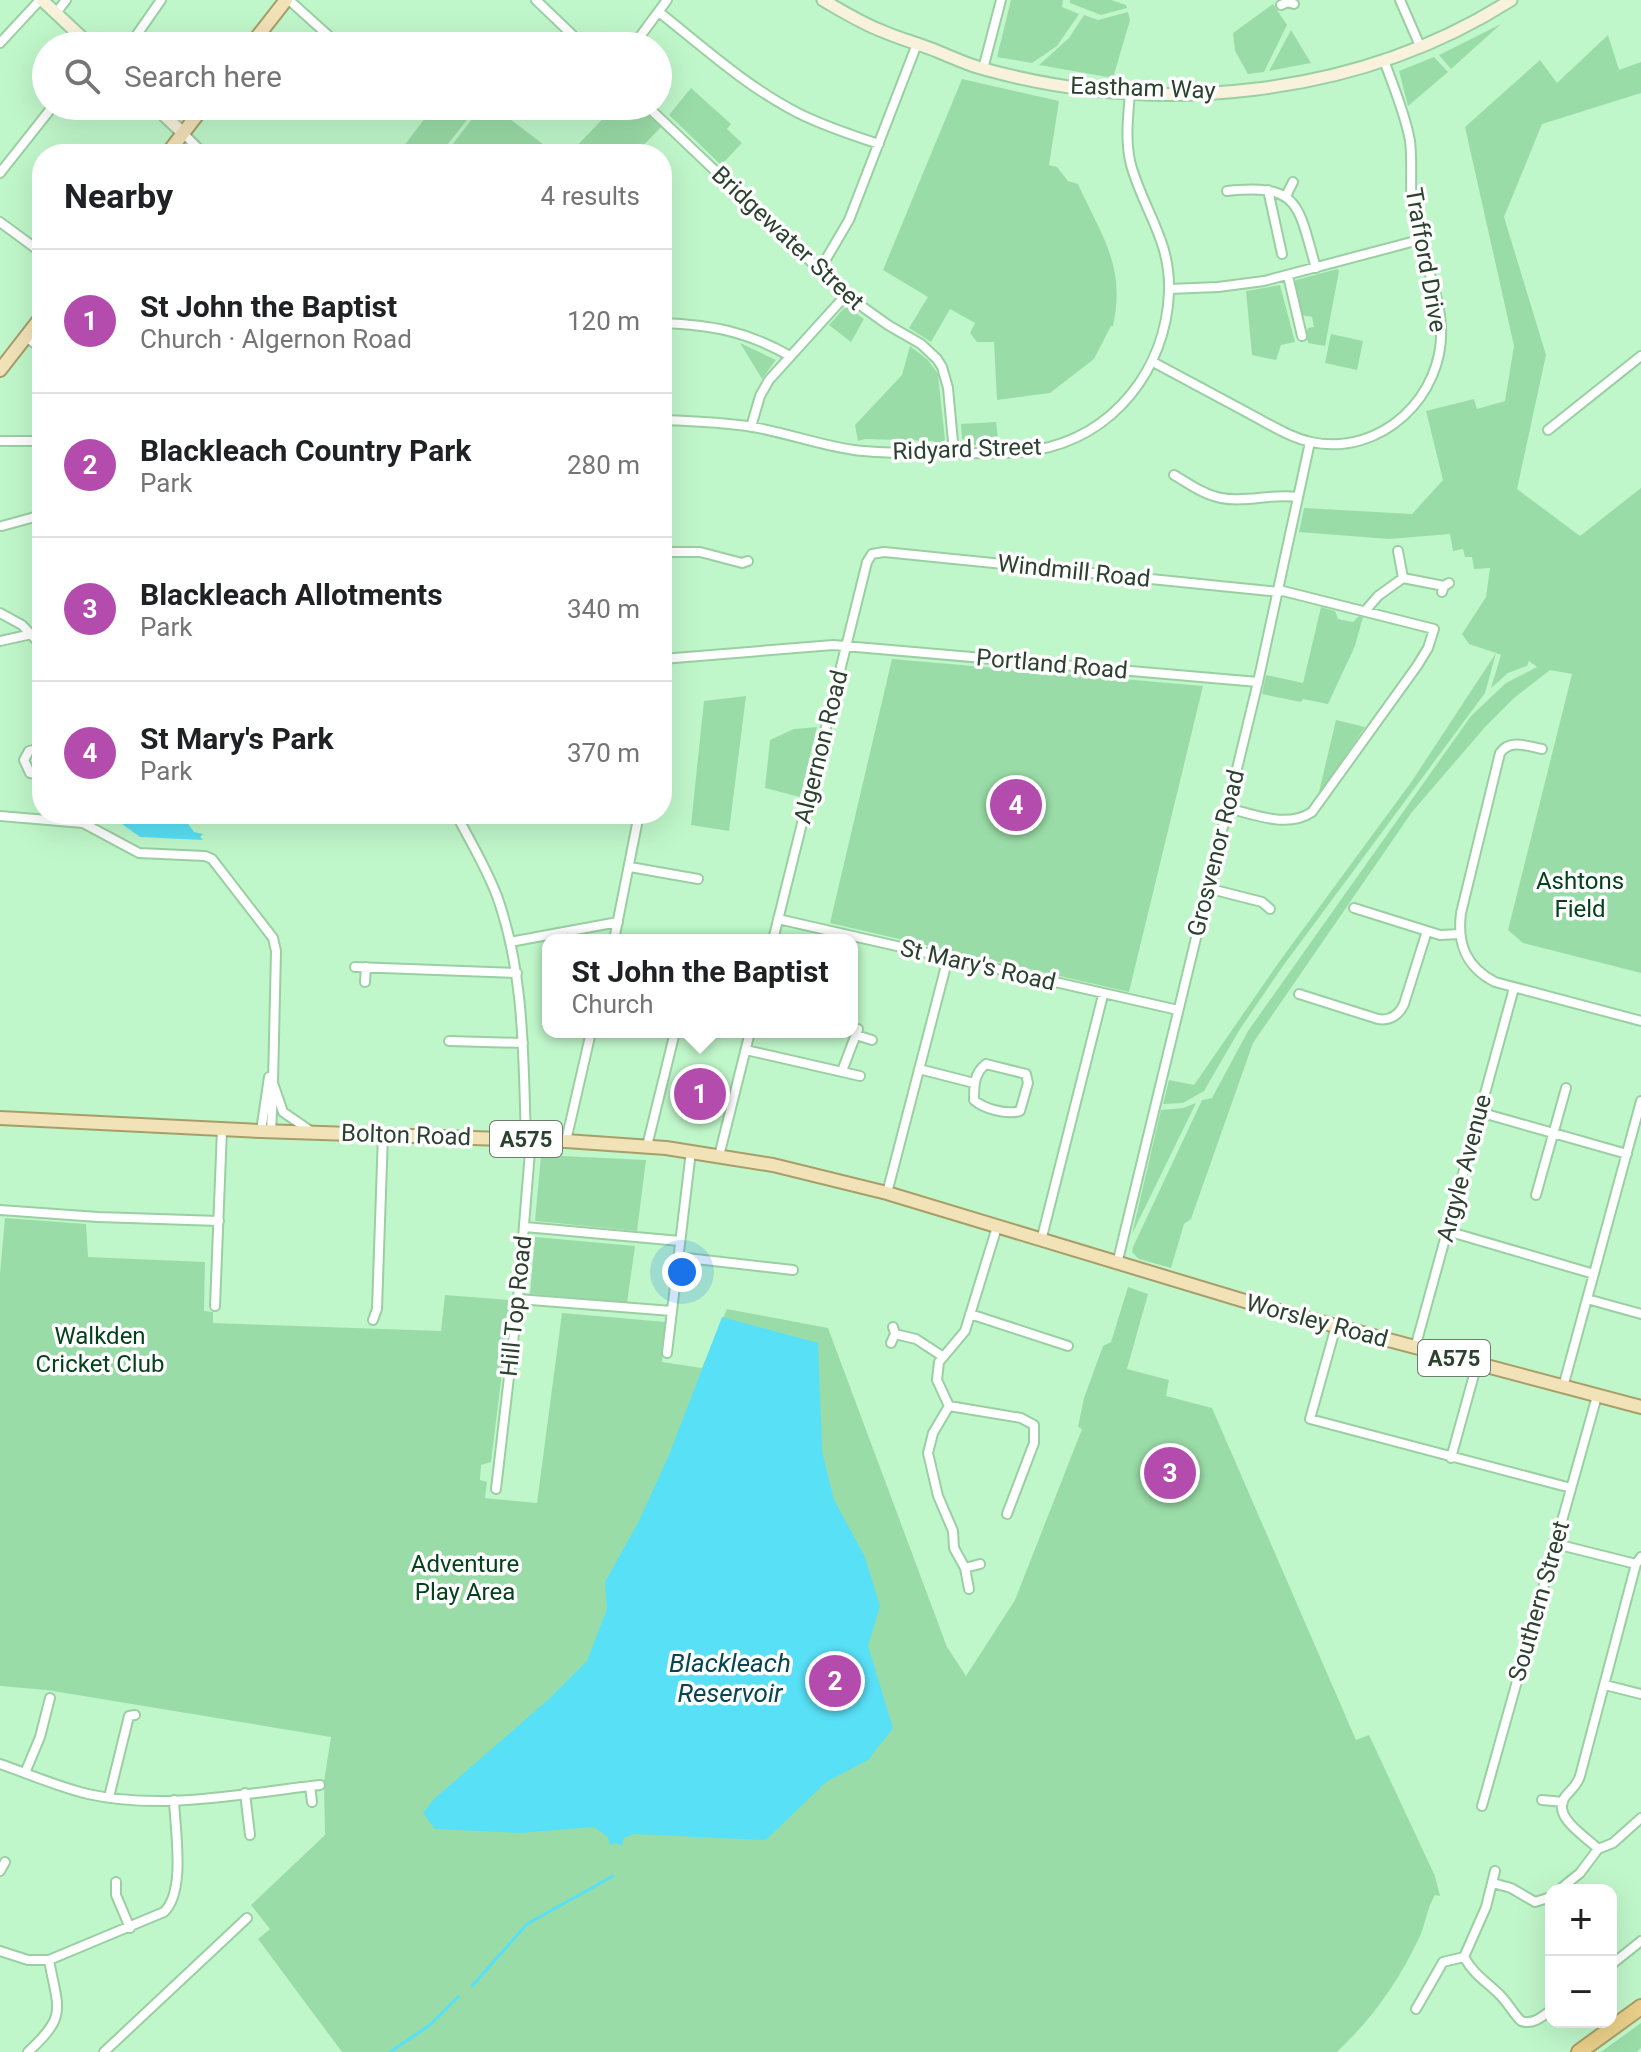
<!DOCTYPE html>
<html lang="en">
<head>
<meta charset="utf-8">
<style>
	body { margin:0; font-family:Roboto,sans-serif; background:#f2f2f2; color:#202124 }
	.controls { position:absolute; right:24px; bottom:24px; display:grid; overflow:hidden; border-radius:16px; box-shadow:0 8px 32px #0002 }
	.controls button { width:72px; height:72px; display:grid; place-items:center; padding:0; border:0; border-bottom:2px solid #e0e0e0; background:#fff; color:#202124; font:40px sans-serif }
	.you { position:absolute; left:682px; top:1272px; width:28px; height:28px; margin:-20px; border:6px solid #fff; border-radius:50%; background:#1a73e8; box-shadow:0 0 0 12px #1a73e833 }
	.badge { display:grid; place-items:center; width:52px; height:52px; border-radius:50%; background:#b44cae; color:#fff; font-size:26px; font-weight:700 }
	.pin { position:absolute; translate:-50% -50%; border:4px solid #fff; box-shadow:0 2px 8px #0006 }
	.popup { position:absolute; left:542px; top:934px; width:316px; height:104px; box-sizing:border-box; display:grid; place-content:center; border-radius:16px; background:#fff; filter:drop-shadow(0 2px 6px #0005); font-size:26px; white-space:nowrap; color:#757577 }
	.popup b { font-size:30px; color:#202124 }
	.popup::after { content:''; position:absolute; left:50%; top:100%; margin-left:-16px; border:16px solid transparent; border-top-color:#fff }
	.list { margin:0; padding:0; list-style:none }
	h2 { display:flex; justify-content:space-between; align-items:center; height:104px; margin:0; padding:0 32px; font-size:34px }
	h2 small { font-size:26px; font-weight:400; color:#757577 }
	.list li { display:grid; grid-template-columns:52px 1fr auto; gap:24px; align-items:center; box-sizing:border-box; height:144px; padding:0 32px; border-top:2px solid #e0e0e0 }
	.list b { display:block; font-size:30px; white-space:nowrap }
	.list p { margin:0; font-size:26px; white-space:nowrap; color:#757577 }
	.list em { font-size:26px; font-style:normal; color:#757577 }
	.icon { flex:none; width:44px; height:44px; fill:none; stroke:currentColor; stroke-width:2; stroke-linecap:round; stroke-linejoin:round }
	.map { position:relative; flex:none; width:1641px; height:2052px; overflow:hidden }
	.search { position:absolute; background:#fff; box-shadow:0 8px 32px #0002; left:32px; top:32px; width:640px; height:88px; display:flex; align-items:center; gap:20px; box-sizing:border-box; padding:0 28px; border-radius:44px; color:#757577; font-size:30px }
	.panel { position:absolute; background:#fff; box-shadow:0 8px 32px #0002; left:32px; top:144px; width:640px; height:680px; border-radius:32px }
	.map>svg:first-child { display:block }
	.green { fill:#9adca7 }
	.water { fill:#58e0f6 }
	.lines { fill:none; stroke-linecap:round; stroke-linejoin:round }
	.stream { stroke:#58e0f6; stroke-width:3 }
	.street-casing { stroke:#9acfa3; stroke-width:12 }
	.secondary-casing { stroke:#9acfa3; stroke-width:15 }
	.primary-casing { stroke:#a79e6a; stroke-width:16 }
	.highway-casing { stroke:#a79e6a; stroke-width:18 }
	.street { stroke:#fff; stroke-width:8 }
	.secondary { stroke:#f8f1dc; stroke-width:11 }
	.primary { stroke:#f2e2b8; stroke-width:12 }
	.highway { stroke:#e9cf89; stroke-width:14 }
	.labels { text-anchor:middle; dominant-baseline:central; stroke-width:7; stroke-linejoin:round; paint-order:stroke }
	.shield { fill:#fff; stroke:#6b7b6e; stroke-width:2 }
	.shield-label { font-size:22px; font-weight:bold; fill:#2c4230 }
	.street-label { font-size:24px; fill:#2c4230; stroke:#fff }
	.park-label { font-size:24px; fill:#03421b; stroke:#fff }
	.water-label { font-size:26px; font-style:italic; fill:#06464f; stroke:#fff }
</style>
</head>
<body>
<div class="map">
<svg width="1641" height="2052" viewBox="0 0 1641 2052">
	<rect width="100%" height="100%" fill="#c0f7ca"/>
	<path class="green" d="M1011 0H1063L1062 7 1079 14 1057 46 1032 63 997 57Z
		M1070 0H1111L1126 5 1127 8 1101 15 1070 3Z
		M1273 4 1287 25 1264 72 1248 74 1235 51 1233 33Z
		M1128 12 1130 20 1113 78 1039 65 1069 38 1084 15 1098 20Z
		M1501 24 1451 69 1439 55Z
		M1291 30 1311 63 1269 71Z
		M1608 35 1619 70 1641 62V93L1542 124 1504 217 1546 355 1517 489 1580 536 1641 488V973L1523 943 1508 930 1572 674 1550 670 1514 698 1486 726 1412 812 1253 1043 1191 1219 1184 1224 1171 1268 1139 1259 1132 1252 1133 1247 1202 1100 1212 1098 1248 1031 1471 716 1506 683 1537 667 1529 661 1527 666 1508 673 1491 688 1501 655 1496 653 1485 693 1283 966 1240 1029 1204 1091 1183 1103 1163 1104 1169 1080 1194 1085 1279 962 1412 781 1496 653 1469 644 1462 634 1486 597 1490 568 1474 569 1472 557H1465L1463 549 1453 551 1450 534 1389 539 1299 532 1304 508 1412 514 1443 480 1426 411 1474 399 1477 409 1505 401 1514 346 1465 127 1540 60 1557 83Z
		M1434 57 1448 72 1408 106 1399 71Z
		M962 79 1059 101 1049 165 1057 167 1068 181 1078 184C1102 237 1126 266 1113 326H1111L1094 359 1050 393 997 400 994 342H977L970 333 975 323 950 309 931 342 909 328 928 297 883 270Z
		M691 88 731 124 727 129 742 143 721 165 669 115Z
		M434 106H478L440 154H398Z
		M482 106H493L548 148 543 154H445Z
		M615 106H638L661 127 635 154H560L566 147 572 151Z
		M1337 269 1339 271 1325 346 1308 343 1306 333 1308 328 1314 327 1312 317 1302 315 1294 283 1296 280Z
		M1280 285 1295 342 1281 345 1276 360 1252 355 1246 291Z
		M844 308H849L864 319 851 342 829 325Z
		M1331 334 1363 341 1357 370 1325 363Z
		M740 343 776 360 762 379Z
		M910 346 928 360 938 374 945 440 937 445 934 441 865 439 858 441 855 425 902 375Z
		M996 422 999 445H972L962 439 961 424Z
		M1321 607 1335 611 1338 619 1353 622 1359 616 1363 617 1355 646 1328 704 1303 699 1301 702 1262 694 1266 675 1303 683Z
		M892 659 1203 686 1129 992 830 923Z
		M746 696 729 831 691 825 704 701Z
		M1336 720 1365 727 1320 793 1319 792Z
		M817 727 800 797 765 788 770 740 794 729Z
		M1196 1103 1132 1234 1161 1110 1183 1108Z
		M541 1155 646 1160 637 1231 535 1221Z
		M5 1218 86 1224 88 1257 205 1262 204 1311 213 1312V1323L441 1331 445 1295 511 1300 491 1462 481 1465 480 1480 487 1482 485 1498 537 1503 562 1313 666 1322 662 1362 702 1368 727 1309 828 1328 947 1647 966 1676 1015 1600 1082 1429 1078 1427 1084 1398 1103 1346 1111 1342 1128 1287 1148 1294 1127 1369 1169 1380 1166 1396 1212 1408 1356 1740 1369 1735 1435 1876 1440 1896 1435 1895C1427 1908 1426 1922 1420 1936 1399 1981 1373 2018 1337 2052H342L258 1939 270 1929 251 1905 325 1835 324 1781 331 1737 47 1690 0 1686V1274Z
		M535 1237 635 1246 627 1303 530 1294Z
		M1641 2023V2048L1637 2052H1601Z"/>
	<path class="water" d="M122 814H181L194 832 203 834 200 837 203 840 140 837 122 824Z
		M722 1317 818 1343 822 1451 834 1500 865 1557 880 1606 868 1646 893 1728 868 1760 826 1782 766 1840 633 1834 624 1838 622 1846 616 1843 610 1845 608 1837 594 1827 519 1833 435 1829 423 1813 434 1799 549 1699 587 1661 607 1609 605 1582 638 1523 669 1455Z"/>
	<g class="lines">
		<path class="stream" d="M472 1986 527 1924 613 1876
			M390 2052 430 2025 458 1997"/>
		<g class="street-casing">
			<path id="street" d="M289 0 340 46
				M536 0 584 46
				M1400 0 1420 46
				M1281 5 1288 2 1294 4
				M659 12C703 47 747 87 798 113 824 126 851 135 879 144
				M56 13 66 0
				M0 43 40 0
				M129 46 161 0
				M633 46 667 0
				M983 69 1001 0
				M647 106 846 295 888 325 921 344 937 359 942 367 948 388 954 453
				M183 133 204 154
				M0 173 53 106
				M1268 190 1282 254
				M1227 191C1301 183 1298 206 1316 268
				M1286 196 1293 182
				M0 222 42 253
				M819 271 849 220 917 44
				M1288 276 1302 336
				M1169 289 1218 287 1264 281 1419 240
				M662 323C712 325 746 331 790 356
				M26 337 42 349
				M1153 362C1185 379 1218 397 1250 414 1269 424 1289 437 1311 442 1381 457 1445 396 1441 326 1439 288 1419 251 1413 214 1409 190 1413 165 1410 141 1405 113 1393 86 1384 60
				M662 420C692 421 723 422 753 427 787 433 819 445 854 450 884 454 914 453 945 453 974 453 1006 455 1036 450 1114 436 1166 369 1169 292 1171 241 1144 211 1131 165 1125 142 1128 117 1130 93
				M751 427 760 396 769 380 846 295
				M1548 430 1641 356
				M0 441H42
				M1174 475C1188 483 1204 495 1221 498 1247 503 1271 493 1298 497
				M2 526 42 515
				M1398 551 1403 578
				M662 552H700L742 563 748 561
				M1442 592 1444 586 1449 583
				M1366 610 1378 596 1403 578 1444 586
				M0 613 22 625 42 646
				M0 641 32 634
				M662 659 833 645 1258 682
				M42 748 29 751 24 760 30 773 42 775
				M1542 749C1527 746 1510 739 1500 753L1461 913C1457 944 1466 967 1495 982L1641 1021
				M1227 808C1254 814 1287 829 1312 812L1417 666 1428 648 1434 629 1279 590
				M216 814 218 816 221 814
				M456 814C470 841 486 867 497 896 525 974 523 1057 526 1139
				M0 816 83 823 139 853 205 856 212 859 273 938 276 951 273 1083 283 1112 312 1132
				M630 867 698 879
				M1207 888 1262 902 1270 909
				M1354 908 1440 935 1460 934
				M778 919 1178 1010
				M614 940 639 814
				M773 940 867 562 872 554 884 552 1279 592
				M510 942 618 922
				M355 967 517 973
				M365 982 366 967
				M1299 994 1378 1019C1390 1021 1399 1015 1404 1004L1427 931
				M856 1035 872 1040
				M449 1041 523 1043
				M746 1050 860 1076
				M986 1064 1026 1074 1028 1083 1020 1111C1007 1115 984 1109 974 1100 974 1086 974 1073 986 1064Z
				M919 1069 974 1083
				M842 1071 858 1029
				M1479 1112 1627 1154
				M261 1131 269 1077
				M271 1131 273 1092
				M566 1141 591 1032
				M647 1146 675 1032
				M719 1156 750 1032
				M887 1193 948 958
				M1536 1195 1566 1088
				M0 1210 98 1217 219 1221
				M525 1227 680 1241
				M1447 1231 1594 1274
				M1041 1241 1103 995
				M678 1257 793 1270
				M1117 1264 1258 682 1310 442
				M518 1299 672 1311
				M1587 1299 1641 1314
				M215 1306 222 1129
				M970 1314 1068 1346
				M373 1320 377 1309 383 1134
				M1336 1326 1310 1419 1571 1488
				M895 1334 916 1339 942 1356
				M891 1343 895 1334 893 1327
				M1415 1348 1514 988
				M667 1353 691 1151
				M1563 1387 1641 1101
				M949 1406 1021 1418 1034 1425V1443L1007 1514
				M1451 1458 1477 1364
				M496 1489 518 1299 531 1139
				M1556 1544 1636 1564
				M965 1568 980 1564
				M969 1589 965 1568 954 1548 953 1531 938 1496 928 1453 933 1433 949 1406 937 1380 939 1362 965 1331 997 1227
				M1605 1685 1641 1694
				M0 1764C29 1774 58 1787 88 1794 163 1811 245 1793 320 1785
				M25 1773 40 1737 50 1698
				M310 1786 312 1802
				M245 1793 250 1835
				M109 1797 129 1716 135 1715
				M1542 1800 1563 1802
				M1482 1806 1597 1396
				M1598 1849C1587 1837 1551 1817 1565 1797 1571 1789 1577 1786 1580 1776L1636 1564 1641 1557
				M0 1871 5 1862
				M116 1882V1895L130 1928
				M1493 1883 1511 1888 1535 1902 1551 1897
				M1559 1890 1580 1873 1598 1849 1613 1843 1641 1818
				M0 1951 28 1960H49L164 1912C186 1891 175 1830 174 1800
				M1464 1957C1475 1976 1486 1981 1500 1995 1508 2003 1513 2013 1521 2021 1533 2025 1542 2017 1551 2010
				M1611 1965 1641 1941
				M1416 2009 1443 1962 1464 1957 1486 1907 1495 1871
				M28 2052C68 2015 58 2010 49 1960
				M104 2052 247 1918"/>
		</g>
		<g class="secondary-casing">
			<path id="secondary" d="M42 0 91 46
				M823 0C842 11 861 23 882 31 900 39 920 44 939 52 954 58 968 65 984 69 1158 117 1357 98 1511 0
				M154 106 183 133"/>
		</g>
		<g class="primary-casing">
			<path id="primary" d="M250 46 286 0
				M167 154 204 106
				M0 370 42 316
				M0 1118 261 1131 566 1141 666 1148 773 1165 887 1193 1268 1308 1641 1407"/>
		</g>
		<g class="highway-casing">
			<path id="highway" d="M1579 2052 1641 2007"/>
		</g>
		<use href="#street" class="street"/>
		<use href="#secondary" class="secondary"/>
		<use href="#primary" class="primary"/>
		<use href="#highway" class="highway"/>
	</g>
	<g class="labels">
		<g class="shield">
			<rect x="490" y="1121" width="72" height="36" rx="6"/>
			<rect x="1418" y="1340" width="72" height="36" rx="6"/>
		</g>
		<g class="shield-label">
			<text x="526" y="1139">A575</text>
			<text x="1454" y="1358">A575</text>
		</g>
		<g class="street-label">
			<text transform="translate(1143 88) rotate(2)">Eastham Way</text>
			<text transform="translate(788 238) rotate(43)">Bridgewater Street</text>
			<text transform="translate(1426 260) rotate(80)">Trafford Drive</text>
			<text transform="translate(967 449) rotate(-2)">Ridyard Street</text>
			<text transform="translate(1074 571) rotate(6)">Windmill Road</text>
			<text transform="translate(1052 664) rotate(5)">Portland Road</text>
			<text transform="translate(821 747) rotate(-76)">Algernon Road</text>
			<text transform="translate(1216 853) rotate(-76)">Grosvenor Road</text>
			<text transform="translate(978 965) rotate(13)">St Mary's Road</text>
			<text transform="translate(406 1135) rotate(2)">Bolton Road</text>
			<text transform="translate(1464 1168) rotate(-75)">Argyle Avenue</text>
			<text transform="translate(516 1306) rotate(-84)">Hill Top Road</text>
			<text transform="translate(1317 1321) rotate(15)">Worsley Road</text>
			<text transform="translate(1539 1601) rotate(-74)">Southern Street</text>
		</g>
		<g class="park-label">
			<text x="1580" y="881">Ashtons<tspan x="1580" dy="28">Field</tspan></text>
			<text x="100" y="1336">Walkden<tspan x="100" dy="28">Cricket Club</tspan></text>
			<text x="465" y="1564">Adventure<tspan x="465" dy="28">Play Area</tspan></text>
		</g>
		<g class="water-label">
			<text x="730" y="1663">Blackleach<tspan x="730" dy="30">Reservoir</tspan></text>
		</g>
	</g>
</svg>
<div class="controls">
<button>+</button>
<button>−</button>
</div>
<div class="you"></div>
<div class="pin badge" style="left:700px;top:1094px">1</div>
<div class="popup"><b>St John the Baptist</b>Church</div>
<div class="pin badge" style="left:835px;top:1681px">2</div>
<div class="pin badge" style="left:1170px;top:1473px">3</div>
<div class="pin badge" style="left:1016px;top:805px">4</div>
<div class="search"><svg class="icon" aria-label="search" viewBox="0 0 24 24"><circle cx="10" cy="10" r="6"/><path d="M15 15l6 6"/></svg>Search here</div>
<section class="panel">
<h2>Nearby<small>4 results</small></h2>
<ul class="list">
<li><span class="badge">1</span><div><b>St John the Baptist</b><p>Church · Algernon Road</p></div><em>120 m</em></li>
<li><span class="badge">2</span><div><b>Blackleach Country Park</b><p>Park</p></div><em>280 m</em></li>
<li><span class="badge">3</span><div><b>Blackleach Allotments</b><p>Park</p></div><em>340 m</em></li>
<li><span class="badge">4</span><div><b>St Mary's Park</b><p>Park</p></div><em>370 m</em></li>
</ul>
</section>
</div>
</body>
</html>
